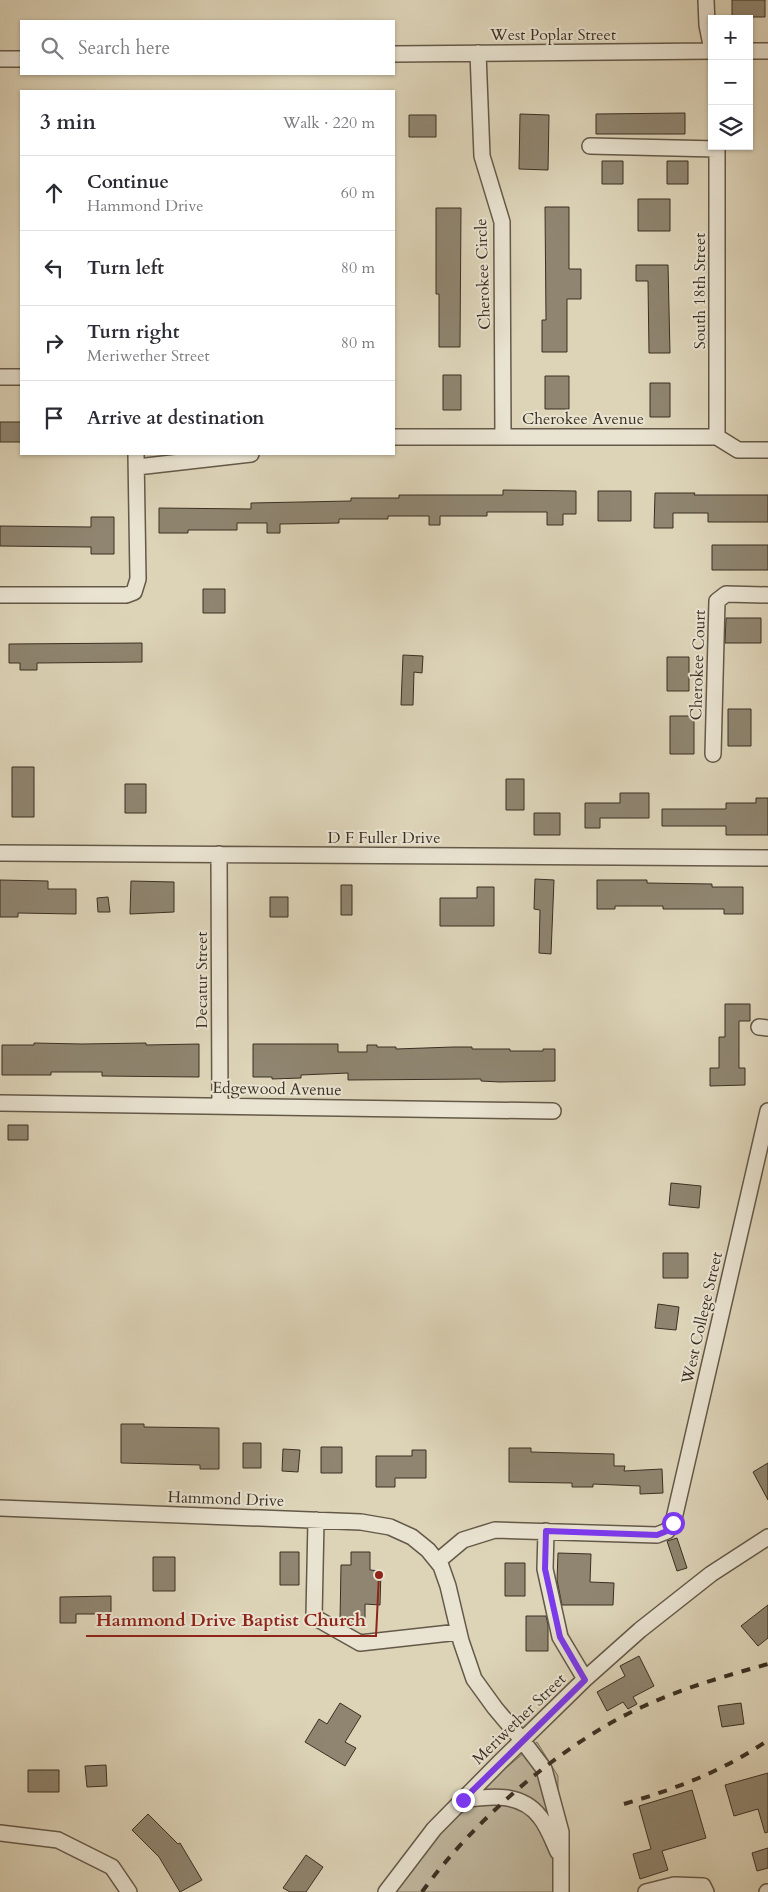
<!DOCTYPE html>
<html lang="en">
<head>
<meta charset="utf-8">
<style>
	body { margin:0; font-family:Cardo,serif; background:#f2f2f3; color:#2b2b33 }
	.controls { position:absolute; right:15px; top:15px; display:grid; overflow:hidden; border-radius:0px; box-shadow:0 1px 4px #0004 }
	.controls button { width:45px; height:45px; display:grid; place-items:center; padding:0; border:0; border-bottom:1px solid #e1e1e2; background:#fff; color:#2b2b33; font:25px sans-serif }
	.stop { position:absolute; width:15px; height:15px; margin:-11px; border:4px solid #7c3aed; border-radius:50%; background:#fff }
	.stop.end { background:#7c3aed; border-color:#fff; box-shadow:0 1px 5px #0008 }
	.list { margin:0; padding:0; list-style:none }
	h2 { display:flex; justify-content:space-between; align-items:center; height:65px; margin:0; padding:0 20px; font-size:21px }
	h2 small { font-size:16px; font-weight:400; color:#7c7c81 }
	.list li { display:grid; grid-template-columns:32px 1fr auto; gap:15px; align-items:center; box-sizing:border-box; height:75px; padding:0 20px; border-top:1px solid #e1e1e2 }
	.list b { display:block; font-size:19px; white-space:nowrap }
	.list p { margin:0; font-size:16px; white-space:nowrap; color:#7c7c81 }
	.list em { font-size:16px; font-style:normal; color:#7c7c81 }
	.icon { flex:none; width:28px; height:28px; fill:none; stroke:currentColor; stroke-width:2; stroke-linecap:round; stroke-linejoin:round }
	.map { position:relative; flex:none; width:768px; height:1892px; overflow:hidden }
	.search { position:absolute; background:#fff; box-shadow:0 1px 4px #0004; left:20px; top:20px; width:375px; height:55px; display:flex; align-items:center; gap:12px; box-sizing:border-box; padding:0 18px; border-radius:0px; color:#7c7c81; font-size:19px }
	.panel { position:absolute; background:#fff; box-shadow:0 1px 4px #0004; left:20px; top:90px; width:375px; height:365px; border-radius:0px }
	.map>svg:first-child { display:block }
	.green { fill:#c1b89f; stroke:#7e7461 }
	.building { fill:#8f8570; stroke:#3b3023 }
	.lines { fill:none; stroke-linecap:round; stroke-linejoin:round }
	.minor-casing { stroke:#645948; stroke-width:18 }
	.minor { stroke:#e9e3d1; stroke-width:15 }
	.rail { stroke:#3b3023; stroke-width:4; stroke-dasharray:9 9; stroke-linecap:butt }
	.route { stroke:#7c3aed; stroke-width:6 }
	.labels { text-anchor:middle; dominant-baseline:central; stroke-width:4; stroke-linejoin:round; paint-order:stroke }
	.street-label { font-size:16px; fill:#3b3023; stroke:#e9e3d1 }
	.leader { fill:none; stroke:#8f2418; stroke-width:2 }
	.callout-dot { fill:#8f2418; stroke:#e9e3d1; stroke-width:2 }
	.callout-label { font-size:18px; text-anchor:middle; font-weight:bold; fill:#8f2418; stroke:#e9e3d1; stroke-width:4; stroke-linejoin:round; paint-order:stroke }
</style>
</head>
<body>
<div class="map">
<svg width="768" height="1892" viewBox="0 0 768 1892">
	<rect width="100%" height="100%" fill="#ddd4b8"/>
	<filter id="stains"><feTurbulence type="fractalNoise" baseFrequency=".004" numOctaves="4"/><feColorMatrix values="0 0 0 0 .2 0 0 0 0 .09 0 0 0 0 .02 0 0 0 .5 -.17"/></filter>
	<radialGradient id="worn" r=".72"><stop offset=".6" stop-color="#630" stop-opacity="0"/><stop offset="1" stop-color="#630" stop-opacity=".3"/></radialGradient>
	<path class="green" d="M537 1742 558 1776V1892H391L457 1809Z"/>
	<path class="building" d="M732 0H765V17H732Z
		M685 113V134H596V114Z
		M520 114 549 115 548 170 519 169Z
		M409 115H436V137H409Z
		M602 161H623V184H602Z
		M667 161H688V184H667Z
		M638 199H670V231H638Z
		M545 207H569V269H581V299H567V352H542V320H546Z
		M436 208H461L460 347H439V294H436Z
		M636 265H668L670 353H649L648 281H636Z
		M443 375H461V410H443Z
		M545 376H569V409H545Z
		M650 383H670V417H650Z
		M0 422H21V442H0Z
		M503 490 576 491V514H563V525H547V512H487V516H440V525H429V516H388V519H339V523L280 524V533H267V523H237V530H188V533H159V508L251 509V503L351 501V498H399V495H503Z
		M598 491H631V521H598Z
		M655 493H695L694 495H768V522H708V513H673V528H654Z
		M91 517H114V554H91V547L0 546V526L91 527Z
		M712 545H768V570H712Z
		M203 589H225V613H203Z
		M726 618H761V643H725Z
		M142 643V662L37 663V670H20V663H9V644Z
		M403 655 423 656 422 673 414 672 413 705H401Z
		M667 657H689V691H667Z
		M728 709H751V746H728Z
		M670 716H694V754H670Z
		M12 767H34V817H12Z
		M506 779H524V810H506Z
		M125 784H146V813H125Z
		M620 793H649V818H600V828H585V803H620Z
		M756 798H768V835H726V826H662V809H726V803H756Z
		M534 813H560V835H534Z
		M535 879 554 880 551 954 539 953 540 910 534 909Z
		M0 880 48 881V889H76V914L18 913V917H0Z
		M597 880H647V883L712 884V887H743V914H724V909H663V906H615V909H597Z
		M131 881 174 882V912L130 914Z
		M341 885H352V915H341Z
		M477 887H494V926H440V898H477Z
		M108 897 110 912H98L97 898Z
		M270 897H288V917H270Z
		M725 1004H750V1021H739V1068H745V1085L710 1086V1068H719V1037H725Z
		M34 1043 82 1044 146 1043V1045L199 1044V1077L102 1076V1072H51V1075H2V1045H34Z
		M253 1044H338V1052H367V1045H377V1047H396V1049L453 1047H472V1049H510V1051H543V1049H555V1081L500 1082 481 1081V1079L348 1080V1073L301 1075V1078L272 1079V1077H253Z
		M8 1125H28V1140H8Z
		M671 1183 701 1186 699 1208 669 1205Z
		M663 1253H688V1278H663Z
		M658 1304 679 1307 676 1330 655 1328Z
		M121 1424H144V1427L219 1428V1469H200V1465L121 1463Z
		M243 1443H261V1468H243Z
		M321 1447H342V1473H321Z
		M509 1448H531V1452L614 1454V1466H625L624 1471 662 1469 663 1493 640 1494V1486L593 1484V1487H572V1483L509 1482Z
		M283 1449 300 1450 298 1472 282 1471Z
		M412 1450H426V1478H395V1487H376V1456H412Z
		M768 1463V1500L753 1472Z
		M677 1538 687 1568 677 1571 667 1541Z
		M280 1552H299V1585H280Z
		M351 1552H370V1570L381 1571 380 1605 365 1604V1627L350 1626 340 1621 341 1565H351Z
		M558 1553 591 1554 590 1582 614 1583 613 1605H562L557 1580Z
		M153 1557H175V1591H153Z
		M505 1563H525V1596H505Z
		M111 1596V1614H76V1623H60V1597Z
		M768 1605V1638L758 1646 741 1626Z
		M526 1616H546L548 1625V1651H526Z
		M639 1656 654 1686 633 1697 637 1704 628 1709 623 1702 607 1711 597 1692 625 1676 620 1666Z
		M340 1703 361 1716 345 1742 356 1748 345 1766 305 1742 319 1719 327 1724Z
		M741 1703 744 1724 722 1727 718 1706Z
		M106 1765 107 1786 87 1787 85 1766Z
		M28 1770H59V1792H28Z
		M768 1773V1832L765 1833 758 1809 734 1816 725 1785Z
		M692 1790 706 1838 662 1851 668 1870 640 1879 633 1854 651 1849 639 1806Z
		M148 1814 178 1844 180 1843 202 1880 180 1892 159 1857 132 1830Z
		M768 1848V1868L757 1871 752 1853Z
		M306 1855 323 1867 306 1892H290L283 1888Z"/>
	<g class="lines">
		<g class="minor-casing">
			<path id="minor" d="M706 0 707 25 712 50
				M749 51H768
				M478 53 482 156 502 222 503 436
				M394 54 712 51
				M0 59H21
				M590 146 717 149
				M0 377H21
				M394 437H717L738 450H768
				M717 437V146
				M137 467 251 454
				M0 595H126L134 592 138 579 136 454
				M713 754 717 601 726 594 768 595
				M0 853 768 858
				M219 854 220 1106
				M759 1027 768 1028
				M0 1103 553 1111
				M0 1508 361 1522 390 1527 412 1537 428 1550 441 1566 448 1586 461 1641 474 1679 495 1708 522 1740 544 1769 561 1832V1892
				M316 1520 314 1617 360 1643 459 1632
				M546 1531 545 1569 560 1637 585 1679
				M438 1561 463 1540 495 1530 657 1535 667 1531 673 1523 768 1111
				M463 1800C490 1796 521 1792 540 1817 548 1827 553 1841 558 1852
				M0 1833 58 1840 112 1867 129 1892
				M386 1892 434 1829 501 1761 585 1679 640 1630 711 1574 768 1537
				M646 1892 674 1885 703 1886 706 1892
				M767 1892H768"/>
		</g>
		<use href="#minor" class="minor"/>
		<path class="rail" d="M624 1804C675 1789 724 1771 768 1740
			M422 1892C474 1820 561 1744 642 1707 683 1688 725 1676 768 1664"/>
	</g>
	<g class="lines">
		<path class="route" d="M463 1800 585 1680 560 1637 545 1569 546 1531 657 1535 667 1531 673 1523"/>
	</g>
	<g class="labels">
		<g class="street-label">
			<text x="553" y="35">West Poplar Street</text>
			<text transform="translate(483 274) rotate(-92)">Cherokee Circle</text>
			<text transform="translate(700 291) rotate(-90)">South 18th Street</text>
			<text x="583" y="419">Cherokee Avenue</text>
			<text transform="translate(698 665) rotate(-88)">Cherokee Court</text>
			<text x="384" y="838">D F Fuller Drive</text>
			<text transform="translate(202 980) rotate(-90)">Decatur Street</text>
			<text transform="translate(277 1089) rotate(1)">Edgewood Avenue</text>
			<text transform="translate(702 1318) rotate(-77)">West College Street</text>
			<text transform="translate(226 1499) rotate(2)">Hammond Drive</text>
			<text transform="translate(519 1719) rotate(-44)">Meriwether Street</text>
		</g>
	</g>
	<path class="leader" d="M379 1575L376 1636H86"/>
	<circle class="callout-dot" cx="379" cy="1575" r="5"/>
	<g class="callout-label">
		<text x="231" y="1626">Hammond Drive Baptist Church</text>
	</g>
	<rect width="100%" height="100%" filter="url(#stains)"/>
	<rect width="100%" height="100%" fill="url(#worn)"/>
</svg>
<div class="controls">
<button>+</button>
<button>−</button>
<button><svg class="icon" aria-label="layers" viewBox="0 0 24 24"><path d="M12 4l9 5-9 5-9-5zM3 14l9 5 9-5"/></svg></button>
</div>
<div class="stop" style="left:673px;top:1523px"></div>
<div class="stop end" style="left:463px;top:1800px"></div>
<div class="search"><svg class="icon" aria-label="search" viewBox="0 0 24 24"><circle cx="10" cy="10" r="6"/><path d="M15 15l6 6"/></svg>Search here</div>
<section class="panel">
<h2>3 min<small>Walk · 220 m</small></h2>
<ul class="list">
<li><svg class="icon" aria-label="ahead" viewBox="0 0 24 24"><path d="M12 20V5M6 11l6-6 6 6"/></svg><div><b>Continue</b><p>Hammond Drive</p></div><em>60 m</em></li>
<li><svg class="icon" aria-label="left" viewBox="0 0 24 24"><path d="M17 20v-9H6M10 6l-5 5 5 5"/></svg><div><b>Turn left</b></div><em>80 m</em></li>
<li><svg class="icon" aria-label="right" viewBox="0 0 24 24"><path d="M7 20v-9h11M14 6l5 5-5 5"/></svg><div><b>Turn right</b><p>Meriwether Street</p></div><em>80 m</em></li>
<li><svg class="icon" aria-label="arrive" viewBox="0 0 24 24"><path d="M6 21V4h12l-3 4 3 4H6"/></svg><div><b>Arrive at destination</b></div></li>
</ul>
</section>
</div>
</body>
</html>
